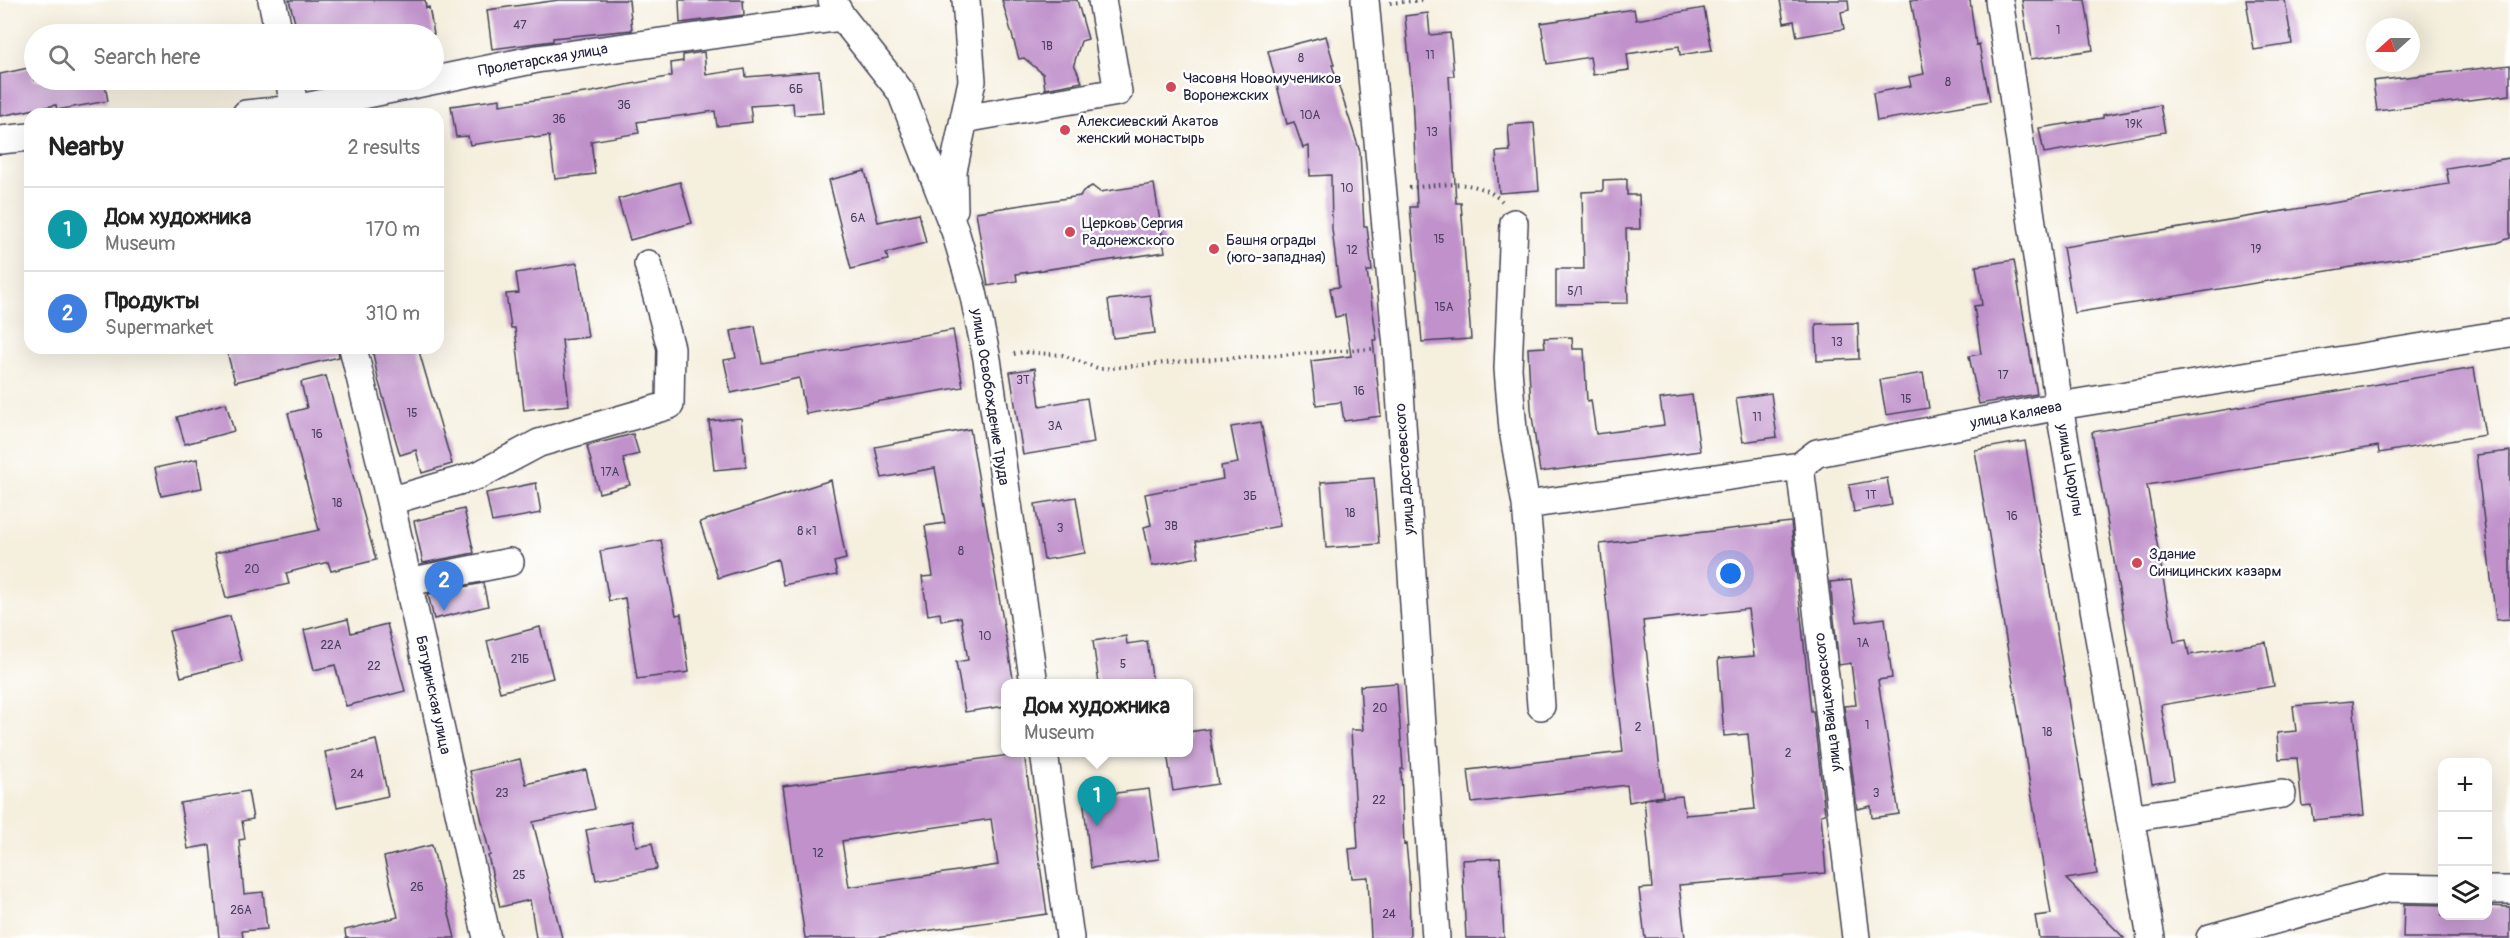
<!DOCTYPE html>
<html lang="en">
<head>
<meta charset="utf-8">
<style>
	body { margin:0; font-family:Pangolin,sans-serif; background:#f2f2f2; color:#222 }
	.controls { position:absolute; right:18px; bottom:18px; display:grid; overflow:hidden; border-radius:12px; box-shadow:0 6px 24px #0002 }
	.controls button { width:54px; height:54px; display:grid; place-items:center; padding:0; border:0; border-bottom:2px solid #e0e0e0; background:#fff; color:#222; font:30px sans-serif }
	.compass { position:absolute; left:2366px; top:18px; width:54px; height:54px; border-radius:50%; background:#fff; box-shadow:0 6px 24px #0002; rotate:249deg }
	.you { position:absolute; left:1731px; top:574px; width:21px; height:21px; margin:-15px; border:4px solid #fff; border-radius:50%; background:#1a73e8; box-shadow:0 0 0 9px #1a73e833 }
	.badge { display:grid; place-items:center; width:39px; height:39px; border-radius:50%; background:#2563eb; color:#fff; font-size:20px; font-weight:700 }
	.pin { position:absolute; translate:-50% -50px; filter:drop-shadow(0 2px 3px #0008) }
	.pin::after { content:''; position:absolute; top:32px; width:21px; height:18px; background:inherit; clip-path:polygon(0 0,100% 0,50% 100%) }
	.popup { position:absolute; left:1001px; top:679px; width:192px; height:78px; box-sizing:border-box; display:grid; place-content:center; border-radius:12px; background:#fff; filter:drop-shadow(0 2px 4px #0005); font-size:20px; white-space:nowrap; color:#767676 }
	.popup b { font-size:22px; color:#222 }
	.popup::after { content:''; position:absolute; left:50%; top:100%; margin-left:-12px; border:12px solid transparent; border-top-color:#fff }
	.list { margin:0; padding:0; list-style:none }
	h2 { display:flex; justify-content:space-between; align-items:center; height:78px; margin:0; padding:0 24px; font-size:26px }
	h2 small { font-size:20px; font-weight:400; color:#767676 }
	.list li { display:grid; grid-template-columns:39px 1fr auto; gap:18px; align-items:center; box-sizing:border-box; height:84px; padding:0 24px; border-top:2px solid #e0e0e0 }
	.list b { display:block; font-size:22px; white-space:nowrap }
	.list p { margin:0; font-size:20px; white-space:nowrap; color:#767676 }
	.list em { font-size:20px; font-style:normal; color:#767676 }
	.icon { flex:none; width:33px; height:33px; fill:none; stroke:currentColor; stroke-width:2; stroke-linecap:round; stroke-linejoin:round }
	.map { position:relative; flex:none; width:2510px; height:938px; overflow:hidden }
	.search { position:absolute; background:#fff; box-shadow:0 6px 24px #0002; left:24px; top:24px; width:420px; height:66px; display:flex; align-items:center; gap:15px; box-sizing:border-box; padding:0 21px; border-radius:33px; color:#767676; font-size:22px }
	.panel { position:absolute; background:#fff; box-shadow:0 6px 24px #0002; left:24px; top:108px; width:420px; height:246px; border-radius:18px }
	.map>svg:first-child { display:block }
	.building { fill:#c091cb; fill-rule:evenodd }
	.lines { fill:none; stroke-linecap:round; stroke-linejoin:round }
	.minor-casing { stroke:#424153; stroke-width:30 }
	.path { stroke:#424153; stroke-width:4; stroke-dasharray:1.5 4.5; stroke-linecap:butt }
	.minor { stroke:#fff; stroke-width:27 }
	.poi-dot { fill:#d1495b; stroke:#fff; stroke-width:2 }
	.labels { text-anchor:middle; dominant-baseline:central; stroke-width:5; stroke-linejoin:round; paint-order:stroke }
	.number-label { font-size:12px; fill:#4a3e5f }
	.street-label { font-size:15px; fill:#22223b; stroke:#fff }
	.poi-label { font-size:15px; fill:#22223b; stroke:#fff; text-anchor:start }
</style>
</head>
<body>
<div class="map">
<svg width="2510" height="938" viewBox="0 0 2510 938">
	<rect width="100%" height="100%" fill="#fff"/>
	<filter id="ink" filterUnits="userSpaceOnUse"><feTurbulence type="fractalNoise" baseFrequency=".0167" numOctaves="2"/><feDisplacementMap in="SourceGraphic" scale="12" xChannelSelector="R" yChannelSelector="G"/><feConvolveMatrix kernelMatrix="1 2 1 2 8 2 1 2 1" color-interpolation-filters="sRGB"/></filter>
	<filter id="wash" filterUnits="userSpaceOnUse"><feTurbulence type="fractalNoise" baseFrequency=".008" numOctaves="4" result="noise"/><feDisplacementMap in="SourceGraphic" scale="24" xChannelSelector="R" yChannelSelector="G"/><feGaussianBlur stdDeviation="1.35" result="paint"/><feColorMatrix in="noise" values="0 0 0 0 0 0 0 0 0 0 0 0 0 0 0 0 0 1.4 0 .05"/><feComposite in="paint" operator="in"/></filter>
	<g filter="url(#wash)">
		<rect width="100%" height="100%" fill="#f5efde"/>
		<g id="blocks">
			<path class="building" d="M289 0H425L426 8 429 7 434 34H298Z
				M559 0H629L632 30 553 38V41L492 49 487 10Z
				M679 0H743L744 15 680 23Z
				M1002 0H1077L1088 39 1081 41 1074 64 1082 82 1045 89 1043 74 1024 58 1019 59Z
				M1780 0H1848L1849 10 1841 12 1844 29 1797 37 1794 21 1784 23Z
				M1911 0H1970L1976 45 1979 44 1990 101 1877 121 1873 93 1911 86 1909 77 1924 74Z
				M2022 0H2085L2093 50 2031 59Z
				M2246 0H2285L2292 44 2254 50Z
				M1704 8 1712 50 1680 55 1679 46 1627 54 1629 70 1593 75 1590 57 1547 64 1541 23 1634 9 1636 20Z
				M1428 13 1430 35 1450 33 1454 76H1449L1456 203H1461L1471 339 1422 342 1410 207H1417L1412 93 1405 16Z
				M1326 36 1334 65H1332L1360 152 1364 226H1367L1372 271H1367L1377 340H1373L1381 416 1344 421 1341 402 1316 405 1311 361 1351 356 1345 315 1335 317 1330 288 1339 287 1332 229 1331 175 1310 176 1309 146 1303 148 1294 122 1287 124 1268 51Z
				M704 52 706 75 745 69 746 77 819 71 823 113 794 115 793 103 750 106 752 122 717 126 715 111 637 122 639 133 591 141 595 174 555 179 549 136 534 138 533 136 470 145 468 136 456 137 451 106 500 99V105L592 92 672 76 671 63 683 61V55Z
				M2510 65V95L2377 111 2373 81Z
				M33 67 34 80H104L108 101 57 110 56 105 0 116V74Z
				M2160 105 2165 132 2044 153 2039 128 2103 118V115Z
				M1534 123 1539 190 1499 193 1496 152 1510 151 1508 125Z
				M2510 158V238L2497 243 2074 313 2063 247 2449 184 2446 168Z
				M865 171 878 222 919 213 926 243 886 253 888 260 851 269 829 180Z
				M1627 179V195H1639L1640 229H1626L1628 303 1556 304V269H1584L1582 192 1603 191V180Z
				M680 182 692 223 630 240 618 199Z
				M1154 184 1165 252 1016 274 1017 281 988 286 976 212 1080 196 1083 191 1092 186 1100 192Z
				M2014 260 2037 394 1979 404 1969 356 1981 354 1974 306 1982 305 1976 266Z
				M577 263 588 337 562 340 569 405 524 410 515 328H511L506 294 519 293 516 273Z
				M1150 295 1155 333 1113 338 1108 300Z
				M1858 323 1859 359 1817 361 1816 324Z
				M755 326 762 363 953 330 963 387 806 414 799 378 731 393 724 360 736 358 731 331Z
				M1572 337 1573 349H1584L1587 401 1591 400 1596 434 1664 425 1660 399 1692 395 1700 451 1540 472 1531 409 1528 348 1545 347 1544 338Z
				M226 348H338L339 357 235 382Z
				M372 348H418L452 464 422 473 416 450 400 455 378 379Z
				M1035 368 1040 406 1087 398 1094 443 1023 455 1010 372Z
				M2474 368 2485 435 2379 453 2378 446 2147 485 2174 642 2186 640 2189 655 2266 642 2274 686 2161 705 2174 780 2152 784 2092 432Z
				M1923 373 1929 408 1886 415 1880 380Z
				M326 376 376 560 331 571 328 562 286 573 289 584 226 598 215 553 319 530 288 413 307 408 301 382Z
				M1771 393 1777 437 1743 442 1736 398Z
				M226 403 234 431 185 444 177 417Z
				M741 418 746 467 714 470 709 421Z
				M1261 422 1280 526 1196 541 1199 557 1152 566 1144 527 1151 525 1145 494 1223 479 1221 466 1238 463 1231 427Z
				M970 429 1014 684H1005V706L965 712 956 662 968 660 961 617 941 621 940 613 928 615 922 577 933 576 925 526 945 523 935 468 882 478 875 447Z
				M633 434 639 454 623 458 630 485 599 493 587 446Z
				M2025 441 2097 874 2066 879 2124 938H2039L2035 916 2051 914 1975 450Z
				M2510 451V619L2496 620 2476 455Z
				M197 459 202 488 161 496 155 468Z
				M1374 478 1379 544 1326 548 1321 482Z
				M1887 478 1892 505 1854 512 1849 485Z
				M831 480 846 559 834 562 837 575 783 585 778 559 718 578 700 522Z
				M536 483 541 513 492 522 486 493Z
				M1076 497 1085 553 1044 560 1035 504Z
				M464 509 474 553 423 563 414 521Z
				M1791 522 1811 711H1813L1825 814 1821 815 1826 873 1679 885 1685 938H1645L1639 889 1652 888 1644 799 1629 802 1627 785 1472 803 1468 770 1623 752 1600 544ZM1748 609 1754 656 1718 659 1724 736 1748 734 1755 809 1685 815 1682 796 1644 799 1663 796 1643 621Z
				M661 540 676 615 681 614 689 672 637 679 625 598 609 601 600 551Z
				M1851 580 1857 622 1885 618 1892 678 1878 680 1899 814 1872 818 1871 806 1857 809 1844 706 1856 705 1851 663 1839 665 1830 582Z
				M483 583 488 606 434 619 428 594Z
				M230 616 242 661 181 677 169 631Z
				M348 619 351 633 387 624 405 691 346 706 335 665 314 670 304 630Z
				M540 627 553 678 500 692 487 641Z
				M1126 636 1127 644 1147 641 1153 684H1099L1093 641Z
				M1397 683 1403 769H1401L1404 845 1406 844 1409 873 1410 938H1371L1368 877 1352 878 1349 849 1358 848 1351 730H1363L1360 686Z
				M2353 701 2364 815 2313 820 2311 805 2302 806 2297 758 2279 759 2277 733 2296 731 2293 706Z
				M1209 729 1218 784 1173 791 1167 753H1188V732Z
				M376 740 388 796 337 807 325 752Z
				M1024 753 1047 914 875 938H805L783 786ZM991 819 998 865 849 887 842 841Z
				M520 759 526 784 586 770 595 809 533 822 562 938H536L530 900 500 907 488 856 490 855 470 771Z
				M1149 789 1159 859 1091 868 1083 797Z
				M248 791 253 819 242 821 245 839 239 840 244 894 263 892 267 929 242 931 243 938H219L210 845 188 849 180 803Z
				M632 821 636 846 652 843 657 869 596 880 586 830Z
				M432 845 455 938H346L345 930 398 917 384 857Z
				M1500 858 1504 938H1466L1462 860Z
				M2404 904 2442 905V915H2487V906L2510 907V938H2403Z"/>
		</g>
	</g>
	<g filter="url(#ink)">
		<use href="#blocks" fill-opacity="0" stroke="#424153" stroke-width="1.5"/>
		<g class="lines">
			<g class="minor-casing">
				<path id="minor" d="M272 0 279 34
					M832 0 842 17 901 92 955 231 973 292 987 359 1034 684
					M1365 0 1397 347 1436 938
					M1999 0 2059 406 2151 938
					M289 80 296 114
					M246 114 295 109 537 59 842 17
					M964 119 1118 92 1102 0
					M0 140 30 137
					M954 209 953 171 972 81 966 0
					M1514 223 1508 369 1513 430 1526 505 1530 550 1541 706
					M353 348 390 501 487 938
					M1800 466 1856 938
					M390 501 479 475 539 443 670 405 671 348 648 264
					M1526 505 1800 466 1817 453 2059 406 2510 333
					M408 582 510 562
					M1044 752 1070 938
					M2130 818 2282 794
					M2488 890H2510
					M2210 938 2390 888 2442 889"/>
			</g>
			<path class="path" d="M1390 3 1423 0
				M1409 188C1440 185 1477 177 1502 201
				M1014 354 1024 352 1062 355 1100 369 1186 361 1372 349"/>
			<use href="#minor" class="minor"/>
		</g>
	</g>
	<g class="poi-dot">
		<circle cx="1171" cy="87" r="6"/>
		<circle cx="1065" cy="130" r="6"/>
		<circle cx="1070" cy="232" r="6"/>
		<circle cx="1214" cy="249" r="6"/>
		<circle cx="2137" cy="563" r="6"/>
	</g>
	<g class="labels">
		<g class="number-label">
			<text x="520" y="25">47</text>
			<text x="2058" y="30">1</text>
			<text x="1047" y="46">1В</text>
			<text x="1430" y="55">11</text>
			<text x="1301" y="58">8</text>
			<text x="1948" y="82">8</text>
			<text x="796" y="89">6Б</text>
			<text x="624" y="105">36</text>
			<text x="1310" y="115">10А</text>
			<text x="559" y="119">36</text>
			<text x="2134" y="124">19К</text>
			<text x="1432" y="132">13</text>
			<text x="1347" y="188">10</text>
			<text x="858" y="218">6А</text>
			<text x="1439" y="239">15</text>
			<text x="2256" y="249">19</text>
			<text x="1352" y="250">12</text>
			<text x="1575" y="291">5/1</text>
			<text x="1444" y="307">15А</text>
			<text x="1837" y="342">13</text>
			<text x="2003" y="375">17</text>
			<text x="1023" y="380">3Т</text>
			<text x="1359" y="391">16</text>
			<text x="1906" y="399">15</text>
			<text x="412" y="413">15</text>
			<text x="1757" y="417">11</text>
			<text x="1055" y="426">3А</text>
			<text x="317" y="434">16</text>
			<text x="610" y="472">17А</text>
			<text x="1871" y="495">1Т</text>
			<text x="1250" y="496">3Б</text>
			<text x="337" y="503">18</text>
			<text x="1350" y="513">18</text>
			<text x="2012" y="516">16</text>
			<text x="1171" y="526">3В</text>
			<text x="1060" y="528">3</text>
			<text x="807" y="531">8 к1</text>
			<text x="961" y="551">8</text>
			<text x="252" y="569">20</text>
			<text x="985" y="636">10</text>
			<text x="1863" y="643">1А</text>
			<text x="331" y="645">22А</text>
			<text x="520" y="659">21Б</text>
			<text x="1123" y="664">5</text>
			<text x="374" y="666">22</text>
			<text x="1380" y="708">20</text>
			<text x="1867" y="725">1</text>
			<text x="1638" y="727">2</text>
			<text x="2047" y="732">18</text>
			<text x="1788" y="753">2</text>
			<text x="357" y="774">24</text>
			<text x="502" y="793">23</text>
			<text x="1876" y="793">3</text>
			<text x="1379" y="800">22</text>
			<text x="818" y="853">12</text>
			<text x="519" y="875">25</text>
			<text x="417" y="887">26</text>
			<text x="241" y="910">26А</text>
			<text x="1389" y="914">24</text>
		</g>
		<g class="street-label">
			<text transform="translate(543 60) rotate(-10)">Пролетарская улица</text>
			<text transform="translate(990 397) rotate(81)">улица Освобождение Труда</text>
			<text transform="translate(2016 415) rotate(-11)">улица Каляева</text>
			<text transform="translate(1405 469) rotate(-94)">улица Достоевского</text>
			<text transform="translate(2070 470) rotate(80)">улица Цюрупы</text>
			<text transform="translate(433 695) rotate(78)">Батуринская улица</text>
			<text transform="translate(1828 702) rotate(-97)">улица Вайцеховского</text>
		</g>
		<g class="poi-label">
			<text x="1183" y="78">Часовня Новомучеников<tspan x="1183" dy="17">Воронежских</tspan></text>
			<text x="1077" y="121">Алексиевский Акатов<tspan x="1077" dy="17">женский монастырь</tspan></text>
			<text x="1082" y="223">Церковь Сергия<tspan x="1082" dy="17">Радонежского</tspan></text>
			<text x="1226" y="240">Башня ограды<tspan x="1226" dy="17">(юго-западная)</tspan></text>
			<text x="2149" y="554">Здание<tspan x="2149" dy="17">Синицинских казарм</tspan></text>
		</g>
	</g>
</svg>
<div class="controls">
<button>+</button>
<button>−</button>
<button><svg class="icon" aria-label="layers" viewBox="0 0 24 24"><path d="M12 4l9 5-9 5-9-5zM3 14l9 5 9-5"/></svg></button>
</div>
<svg class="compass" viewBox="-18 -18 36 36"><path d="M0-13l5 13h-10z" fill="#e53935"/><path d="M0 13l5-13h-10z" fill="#767676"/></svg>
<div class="you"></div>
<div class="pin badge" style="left:1097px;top:826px;background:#0f9aa8">1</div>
<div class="popup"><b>Дом художника</b>Museum</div>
<div class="pin badge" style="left:444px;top:611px;background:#3f7fe0">2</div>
<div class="search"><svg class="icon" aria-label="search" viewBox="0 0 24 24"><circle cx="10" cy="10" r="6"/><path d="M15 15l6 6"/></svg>Search here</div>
<section class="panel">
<h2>Nearby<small>2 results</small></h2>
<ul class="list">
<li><span class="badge" style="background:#0f9aa8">1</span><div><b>Дом художника</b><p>Museum</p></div><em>170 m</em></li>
<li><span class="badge" style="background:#3f7fe0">2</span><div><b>Продукты</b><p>Supermarket</p></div><em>310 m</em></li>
</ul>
</section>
</div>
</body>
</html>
